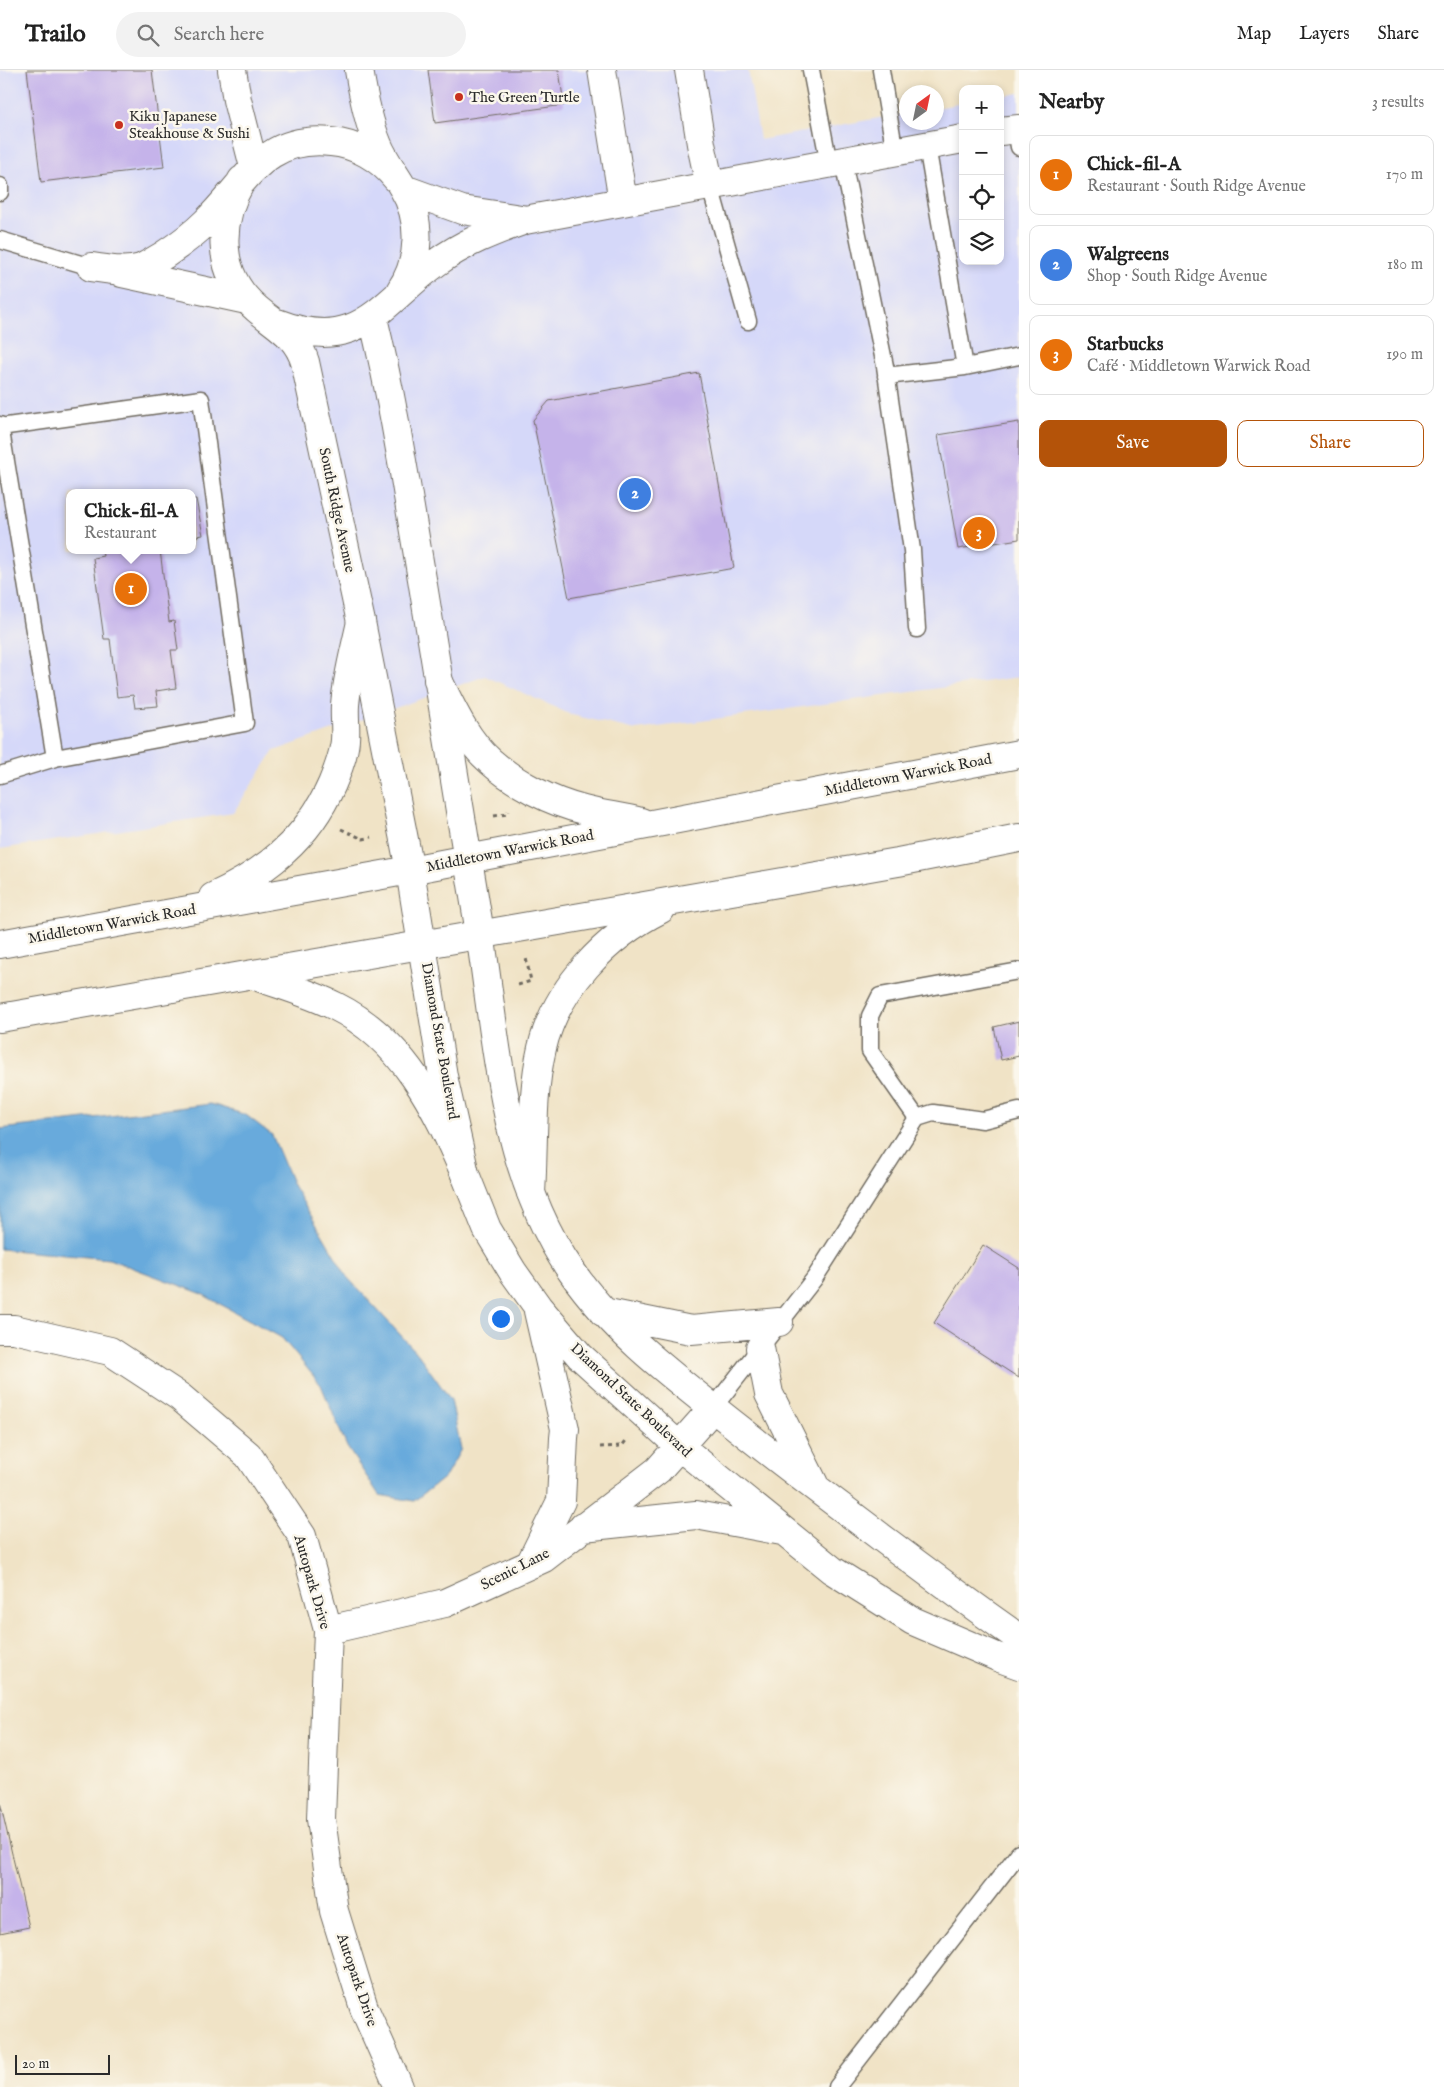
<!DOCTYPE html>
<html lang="en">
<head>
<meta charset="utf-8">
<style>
	body { margin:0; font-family:"IM FELL English",serif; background:#f2f2f2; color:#222 }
	.controls { position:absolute; right:15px; top:15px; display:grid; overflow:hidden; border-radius:10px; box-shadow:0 2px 8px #0003 }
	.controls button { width:45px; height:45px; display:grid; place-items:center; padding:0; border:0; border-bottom:1px solid #e0e0e0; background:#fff; color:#222; font:25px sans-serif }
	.compass { position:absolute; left:899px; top:15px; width:45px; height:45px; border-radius:50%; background:#fff; box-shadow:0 2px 8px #0003; rotate:33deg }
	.scale { position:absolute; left:15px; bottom:12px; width:95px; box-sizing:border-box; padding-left:5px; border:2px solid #2b2b2b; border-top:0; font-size:14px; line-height:18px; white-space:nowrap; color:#2b2b2b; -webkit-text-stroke:4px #fbf7ec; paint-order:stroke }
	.you { position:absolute; left:500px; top:1248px; width:18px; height:18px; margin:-12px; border:4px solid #fff; border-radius:50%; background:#1a73e8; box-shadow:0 0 0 8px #1a73e833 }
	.badge { display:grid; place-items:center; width:32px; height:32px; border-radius:50%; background:#b45309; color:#fff; font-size:16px; font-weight:700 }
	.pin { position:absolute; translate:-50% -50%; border:2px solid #fff; box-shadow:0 1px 5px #0006 }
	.popup { position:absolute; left:66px; top:419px; width:130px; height:65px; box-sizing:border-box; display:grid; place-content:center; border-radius:10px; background:#fff; filter:drop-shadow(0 1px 4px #0005); font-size:16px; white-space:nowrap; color:#767676 }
	.popup b { font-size:19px; color:#222 }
	.popup::after { content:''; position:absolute; left:50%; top:100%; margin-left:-10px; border:10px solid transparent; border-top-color:#fff }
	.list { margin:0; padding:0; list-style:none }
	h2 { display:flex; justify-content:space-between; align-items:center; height:65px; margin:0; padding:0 20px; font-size:21px }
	h2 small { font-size:16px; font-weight:400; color:#767676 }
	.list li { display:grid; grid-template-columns:32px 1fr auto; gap:15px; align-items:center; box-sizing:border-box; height:80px; margin:0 10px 10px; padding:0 10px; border:1px solid #e0e0e0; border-radius:10px }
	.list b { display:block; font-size:19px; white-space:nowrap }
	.list p { margin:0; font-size:16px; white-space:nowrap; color:#767676 }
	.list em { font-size:16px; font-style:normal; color:#767676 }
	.actions { display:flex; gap:10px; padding:15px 20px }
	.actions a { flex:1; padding:11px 0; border:1px solid #b45309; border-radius:10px; text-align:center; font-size:18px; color:#b45309 }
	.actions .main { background:#b45309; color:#fff }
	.icon { flex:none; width:28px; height:28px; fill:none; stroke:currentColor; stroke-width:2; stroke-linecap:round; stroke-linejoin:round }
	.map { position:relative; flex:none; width:1019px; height:2017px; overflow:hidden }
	header { display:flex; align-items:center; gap:30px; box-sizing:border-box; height:70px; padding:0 25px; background:#fff; border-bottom:1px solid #e0e0e0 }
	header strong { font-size:24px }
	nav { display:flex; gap:28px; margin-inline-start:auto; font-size:18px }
	.search { width:350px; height:45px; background:#f2f2f2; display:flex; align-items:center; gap:12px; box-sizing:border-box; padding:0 18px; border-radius:28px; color:#767676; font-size:19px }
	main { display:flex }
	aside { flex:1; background:#fff }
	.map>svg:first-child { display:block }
	.built { fill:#d5d8f9; fill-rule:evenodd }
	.water { fill:#68aadc; stroke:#4a6a84 }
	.building { fill:#c5b3ea }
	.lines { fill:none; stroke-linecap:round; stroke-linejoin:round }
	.lane-casing { stroke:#706b61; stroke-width:19 }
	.street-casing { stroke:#706b61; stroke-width:30 }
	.primary-casing { stroke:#706b61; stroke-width:30 }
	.path { stroke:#706b61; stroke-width:3; stroke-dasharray:4 4; stroke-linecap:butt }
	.lane { stroke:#fff; stroke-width:16 }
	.street { stroke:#fff; stroke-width:28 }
	.primary { stroke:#fff; stroke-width:28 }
	.poi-dot { fill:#c8321e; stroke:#fbf7ec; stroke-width:2 }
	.labels { text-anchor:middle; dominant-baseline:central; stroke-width:5; stroke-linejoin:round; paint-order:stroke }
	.poi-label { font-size:15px; fill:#2b2b2b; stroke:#fbf7ec; text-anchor:start }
	.street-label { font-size:15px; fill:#2b2b2b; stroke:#fbf7ec }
</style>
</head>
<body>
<header>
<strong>Trailo</strong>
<div class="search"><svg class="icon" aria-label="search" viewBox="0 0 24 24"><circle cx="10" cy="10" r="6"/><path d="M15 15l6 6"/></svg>Search here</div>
<nav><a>Map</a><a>Layers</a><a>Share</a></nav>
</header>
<main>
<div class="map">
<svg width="1019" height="2017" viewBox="0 0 1019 2017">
	<rect width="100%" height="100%" fill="#fbf7ec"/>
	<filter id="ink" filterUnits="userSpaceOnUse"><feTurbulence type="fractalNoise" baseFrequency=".02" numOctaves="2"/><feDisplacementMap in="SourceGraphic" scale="10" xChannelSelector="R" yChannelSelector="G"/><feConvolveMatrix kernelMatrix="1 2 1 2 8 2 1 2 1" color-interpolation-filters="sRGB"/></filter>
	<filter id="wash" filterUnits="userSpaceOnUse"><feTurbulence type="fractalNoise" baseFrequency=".0096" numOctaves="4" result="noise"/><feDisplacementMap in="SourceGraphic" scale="20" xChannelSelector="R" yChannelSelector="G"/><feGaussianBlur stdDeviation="1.12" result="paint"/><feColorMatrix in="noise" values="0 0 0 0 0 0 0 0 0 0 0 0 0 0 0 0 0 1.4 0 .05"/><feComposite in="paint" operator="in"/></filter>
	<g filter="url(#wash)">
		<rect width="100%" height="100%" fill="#f0e3c6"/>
		<path class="built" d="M0 0H748L760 70 906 43V52H936L937 38 963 33V191H1000V27L1019 23V607L636 660 572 645 485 606 274 681 233 743 0 779ZM70 423H192V480H70Z"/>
		<path class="water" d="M211 1034 246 1045 272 1065 293 1115 348 1208 418 1284 451 1330 461 1379 446 1406 414 1431 379 1425 347 1377 321 1315 282 1268 200 1223 109 1189 0 1179V1059Z"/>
		<g id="blocks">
			<path class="building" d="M27 0H152L164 97 41 112Z
				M428 0H559L564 35 435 53Z
				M699 303 734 498 569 528 533 350 549 331Z
				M1019 352V469L958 479 938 365Z
				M192 429H196L203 465 192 467Z
				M102 480H160L169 552 174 551 178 580H171L176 618 156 621 158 636 135 638 133 625 117 627 110 569H104L93 488 103 486Z
				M1019 951V986L1001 990 994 957Z
				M983 1175 1019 1198V1308L934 1253Z
				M0 1732 29 1857 0 1863Z"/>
		</g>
	</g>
	<g filter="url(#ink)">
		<use href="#blocks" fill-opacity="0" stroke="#706b61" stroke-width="1"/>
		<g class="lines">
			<g class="lane-casing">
				<path id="lane" d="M811 0 829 94
					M881 0 895 83
					M1016 58 1019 77
					M927 76 965 297 1019 286
					M843 92 885 296 912 480 917 559
					M0 116V122
					M710 116 748 251
					M0 170 91 197
					M886 306 965 297
					M0 355 55 688
					M0 705 55 688 245 653 201 329 0 357
					M917 1048 870 981V946L880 926 1019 901
					M713 1338 814 1209 917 1048 933 1043 983 1050 1019 1041
					M837 2017 1019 1783"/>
			</g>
			<g class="street-casing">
				<path id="street" d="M232 0 237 30 254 97
					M359 0C363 25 368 51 378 75 384 90 395 104 403 118 422 149 421 191 400 221
					M602 0 623 132
					M689 0 701 74 710 116
					M1000 61 1019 59
					M242 110C217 152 216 205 257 239 277 256 297 265 305 292L361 552 410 800 443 1006 465 1104 487 1159 513 1202 538 1237 580 1286 679 1376 832 1500 913 1551 997 1587 1019 1595
					M404 119 462 140 521 149
					M91 197C107 199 125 203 141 198 148 195 157 189 164 185 179 175 193 165 206 152 247 112 263 65 331 72 356 74 380 88 396 108
					M122 203 247 230
					M373 248C394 334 407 422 422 509 440 625 459 741 479 857 497 972 503 1104 572 1202 615 1264 678 1310 737 1357 786 1396 836 1433 886 1471 930 1504 974 1537 1019 1568
					M277 253C359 285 380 234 436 193 463 173 494 161 525 150L963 69
					M603 1242 691 1260 779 1252
					M0 1259H14L110 1281 180 1327 248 1385 302 1466 328 1560 321 1749 334 1841 364 1938 399 2017
					M760 1278 769 1324 814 1414
					M583 1457 696 1445 782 1461
					M530 1494 561 1431 564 1368 565 1359 538 1241
					M328 1560 445 1533 544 1488 658 1400 713 1338"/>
			</g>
			<g class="primary-casing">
				<path id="primary" d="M438 610C452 638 466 670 490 691 516 714 551 732 584 740 603 745 622 747 641 752
					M213 827C266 802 308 769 332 714 337 702 342 690 344 677 347 664 344 649 345 635 347 608 355 580 361 552
					M0 874 410 800 1019 684
					M253 905C280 915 310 923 335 936 404 970 436 1037 465 1104
					M0 948 898 792 1019 768
					M531 1123C534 1075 531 1025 542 978 556 918 607 866 661 839"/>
			</g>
			<path class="path" d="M494 746 507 744 508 741
				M341 759 363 769 372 767
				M518 915 531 911 526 888
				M600 1377 622 1376 628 1368"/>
			<use href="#lane" class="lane"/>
			<use href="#street" class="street"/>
			<use href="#primary" class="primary"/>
		</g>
	</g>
	<g class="poi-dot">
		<circle cx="459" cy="27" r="5"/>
		<circle cx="119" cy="55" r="5"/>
	</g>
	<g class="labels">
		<g class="poi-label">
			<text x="469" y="27">The Green Turtle</text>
			<text x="129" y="46">Kiku Japanese<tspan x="129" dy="17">Steakhouse &amp; Sushi</tspan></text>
		</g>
		<g class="street-label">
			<text transform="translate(337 440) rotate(78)">South Ridge Avenue</text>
			<text transform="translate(908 705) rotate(-11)">Middletown Warwick Road</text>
			<text transform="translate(510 781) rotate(-11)">Middletown Warwick Road</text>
			<text transform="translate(112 854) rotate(-10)">Middletown Warwick Road</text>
			<text transform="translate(440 971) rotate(80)">Diamond State Boulevard</text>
			<text transform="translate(631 1330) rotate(43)">Diamond State Boulevard</text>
			<text transform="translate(515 1499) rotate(-27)">Scenic Lane</text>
			<text transform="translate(312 1512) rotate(74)">Autopark Drive</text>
			<text transform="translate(357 1910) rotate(71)">Autopark Drive</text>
		</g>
	</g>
</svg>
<div class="controls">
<button>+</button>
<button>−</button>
<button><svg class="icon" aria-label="locate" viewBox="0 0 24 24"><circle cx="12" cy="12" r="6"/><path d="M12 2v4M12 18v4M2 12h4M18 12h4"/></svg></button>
<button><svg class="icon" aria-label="layers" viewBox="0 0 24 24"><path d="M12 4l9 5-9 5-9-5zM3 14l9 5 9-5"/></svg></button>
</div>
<svg class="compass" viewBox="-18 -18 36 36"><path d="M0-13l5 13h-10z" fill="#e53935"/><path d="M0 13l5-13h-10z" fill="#767676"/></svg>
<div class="scale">20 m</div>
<div class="you"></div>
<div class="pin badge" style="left:131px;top:519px;background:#e8710a">1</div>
<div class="popup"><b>Chick-fil-A</b>Restaurant</div>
<div class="pin badge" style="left:635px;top:424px;background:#3f7fe0">2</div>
<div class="pin badge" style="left:979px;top:463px;background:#e8710a">3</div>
</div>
<aside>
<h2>Nearby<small>3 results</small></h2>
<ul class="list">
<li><span class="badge" style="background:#e8710a">1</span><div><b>Chick-fil-A</b><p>Restaurant · South Ridge Avenue</p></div><em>170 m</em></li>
<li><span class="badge" style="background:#3f7fe0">2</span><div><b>Walgreens</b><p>Shop · South Ridge Avenue</p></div><em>180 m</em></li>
<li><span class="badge" style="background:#e8710a">3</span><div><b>Starbucks</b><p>Café · Middletown Warwick Road</p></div><em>190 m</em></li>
</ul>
<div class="actions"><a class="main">Save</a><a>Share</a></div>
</aside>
</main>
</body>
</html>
